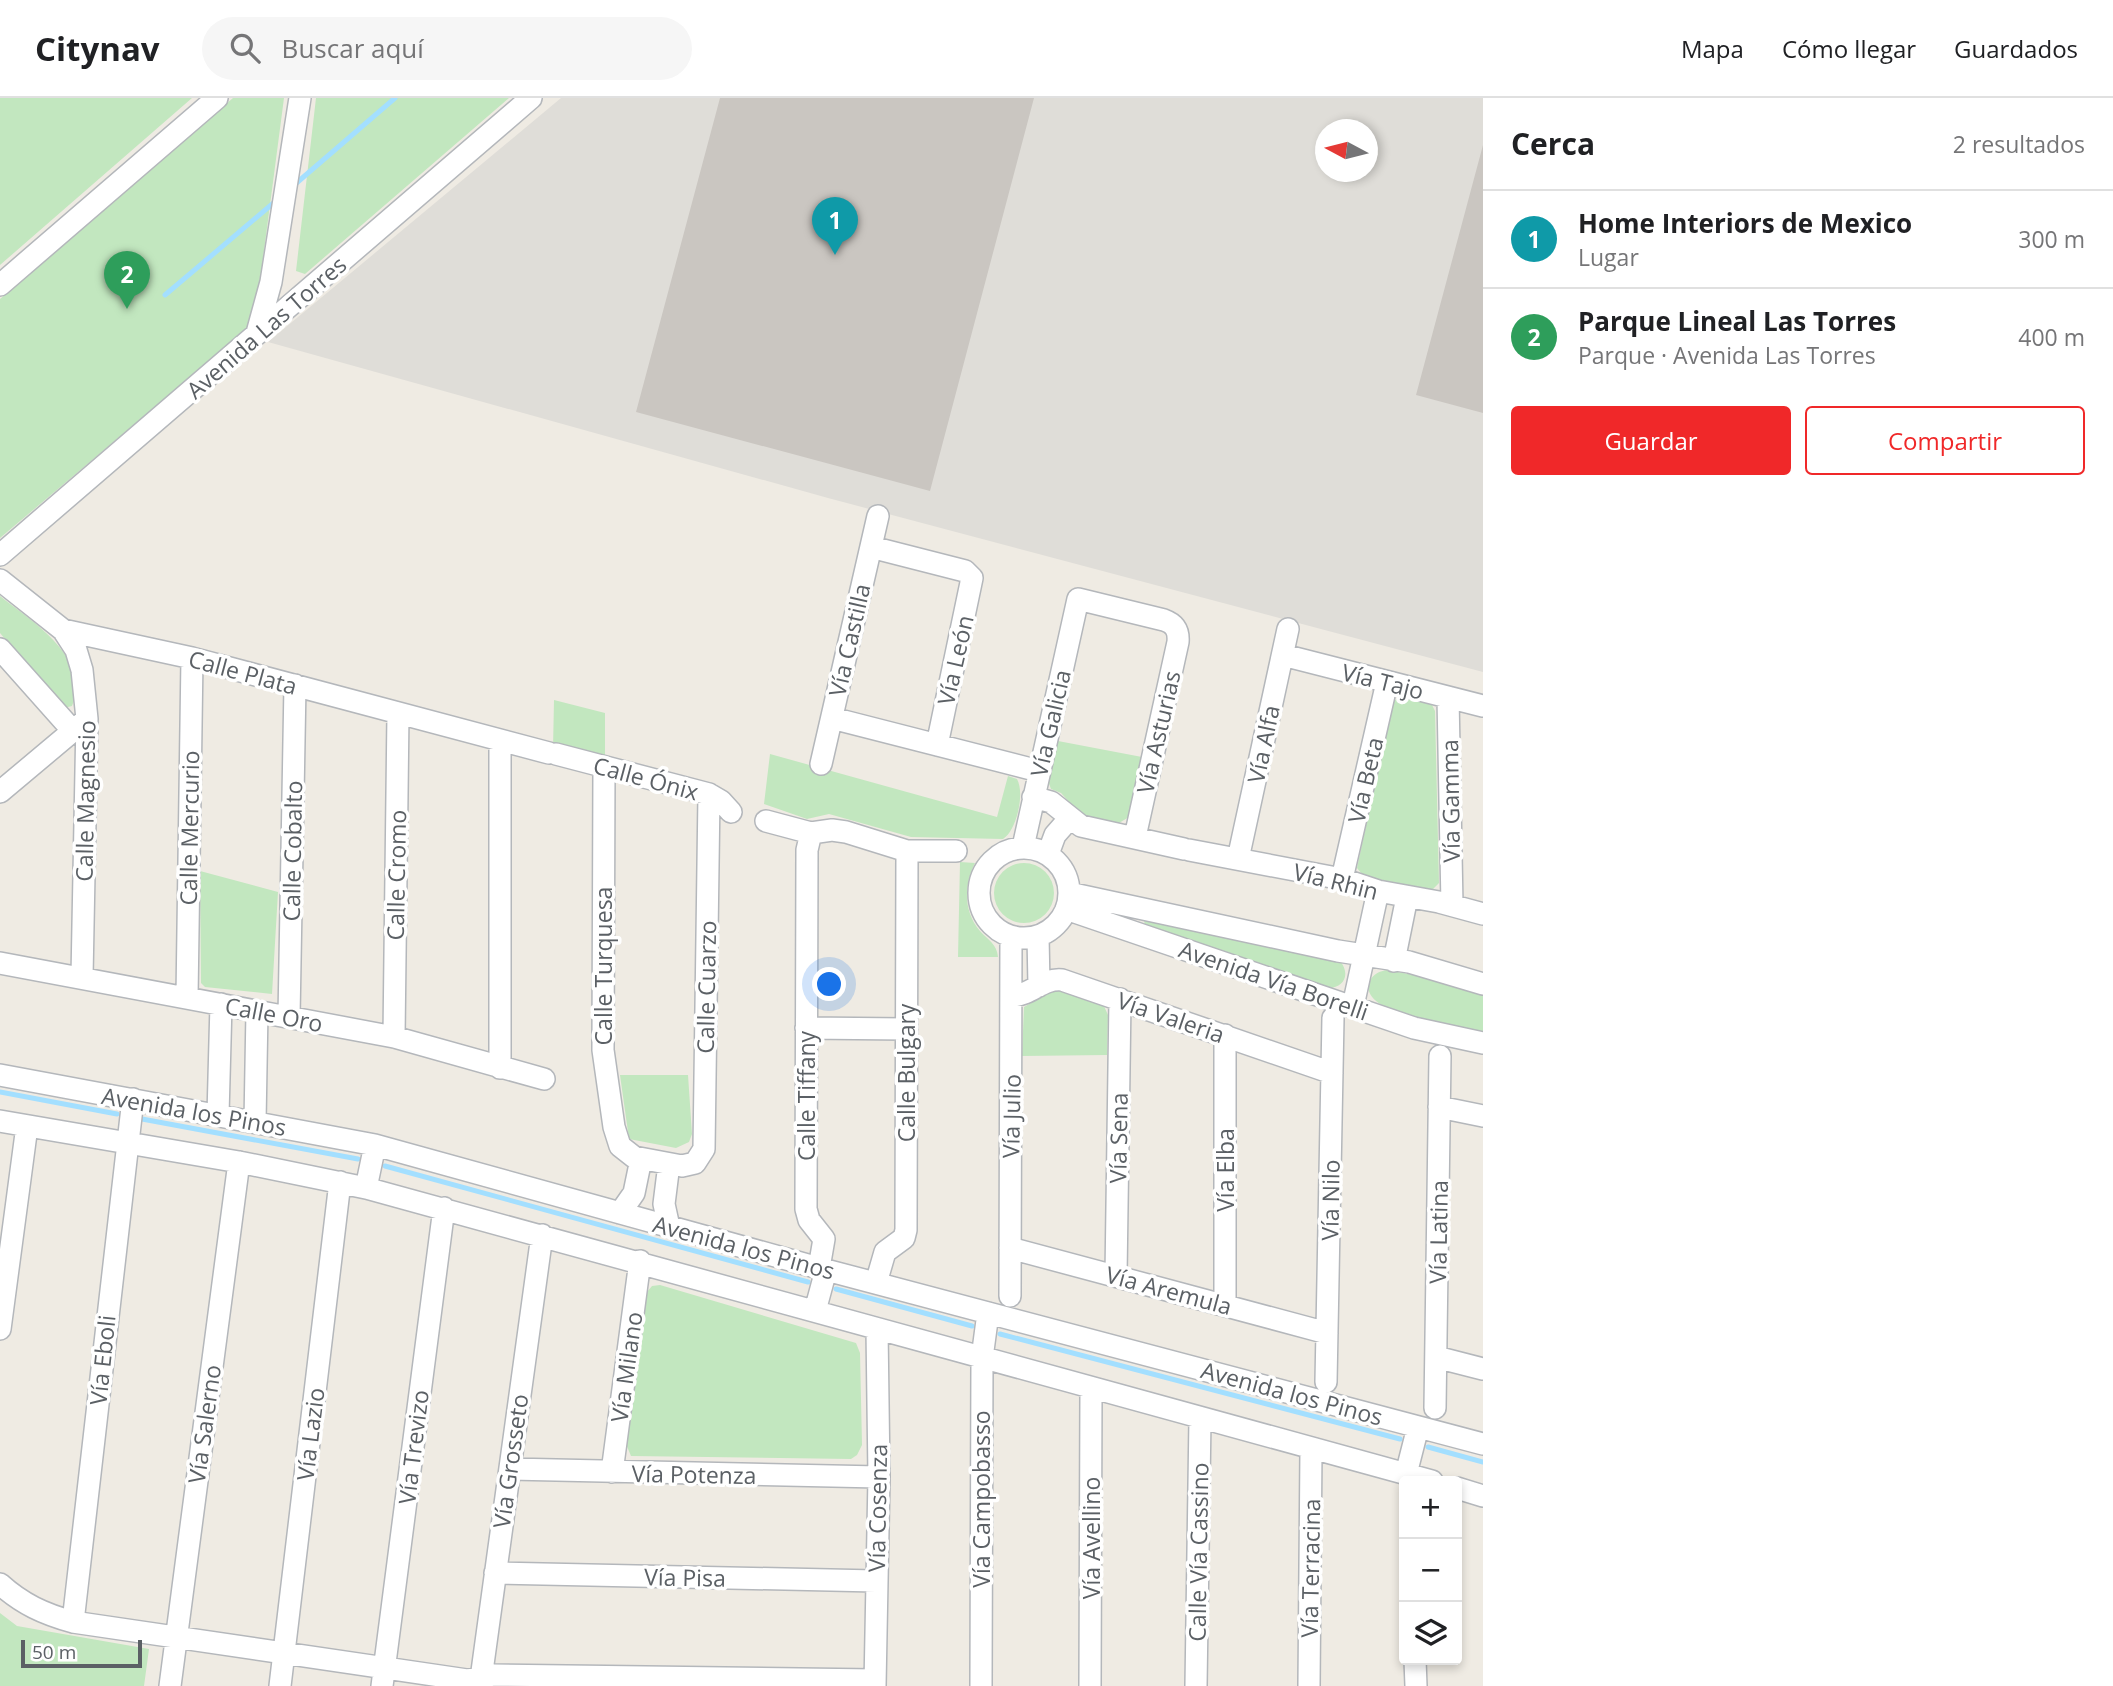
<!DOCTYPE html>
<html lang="es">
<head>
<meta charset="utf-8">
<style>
	body { margin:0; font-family:"Open Sans",sans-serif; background:#f6f6f6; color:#202124 }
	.controls { position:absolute; right:21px; bottom:21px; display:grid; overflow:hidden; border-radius:7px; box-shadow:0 4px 10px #0003 }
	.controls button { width:63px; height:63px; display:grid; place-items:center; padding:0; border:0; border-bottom:2px solid #e0e0e0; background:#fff; color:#202124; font:35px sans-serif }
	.compass { position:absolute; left:1315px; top:21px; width:63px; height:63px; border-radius:50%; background:#fff; box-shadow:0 4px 10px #0003; rotate:277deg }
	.scale { position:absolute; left:21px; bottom:18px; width:121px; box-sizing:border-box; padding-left:7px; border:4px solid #5b6065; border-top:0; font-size:19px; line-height:24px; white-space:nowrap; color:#5b6065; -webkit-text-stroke:5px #fff; paint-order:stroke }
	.you { position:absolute; left:830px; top:887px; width:24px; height:24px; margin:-18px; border:5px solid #fff; border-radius:50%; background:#1a73e8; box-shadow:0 0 0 10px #1a73e833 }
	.badge { display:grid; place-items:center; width:46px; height:46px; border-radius:50%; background:#f02829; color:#fff; font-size:23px; font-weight:700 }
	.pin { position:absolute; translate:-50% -58px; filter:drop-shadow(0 2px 4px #0008) }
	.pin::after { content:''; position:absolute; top:37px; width:24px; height:21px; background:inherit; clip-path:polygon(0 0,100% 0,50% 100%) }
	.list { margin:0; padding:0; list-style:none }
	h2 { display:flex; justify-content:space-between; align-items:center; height:91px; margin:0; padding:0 28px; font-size:30px }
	h2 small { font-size:23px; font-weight:400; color:#757577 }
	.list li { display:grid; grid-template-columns:46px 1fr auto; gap:21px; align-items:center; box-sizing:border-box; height:98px; padding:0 28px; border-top:2px solid #e0e0e0 }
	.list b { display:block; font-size:26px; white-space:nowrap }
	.list p { margin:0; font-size:23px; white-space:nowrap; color:#757577 }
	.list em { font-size:23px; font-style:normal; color:#757577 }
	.actions { display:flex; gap:14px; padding:21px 28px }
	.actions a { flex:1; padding:16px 0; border:2px solid #f02829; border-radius:7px; text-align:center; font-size:24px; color:#f02829 }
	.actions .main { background:#f02829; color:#fff }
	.icon { flex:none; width:38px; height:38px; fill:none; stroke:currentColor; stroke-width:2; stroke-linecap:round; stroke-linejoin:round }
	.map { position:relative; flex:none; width:1483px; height:1588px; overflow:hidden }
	header { display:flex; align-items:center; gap:42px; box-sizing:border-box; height:98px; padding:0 35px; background:#fff; border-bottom:2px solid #e0e0e0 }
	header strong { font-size:33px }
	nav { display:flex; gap:38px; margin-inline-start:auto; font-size:24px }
	.search { width:490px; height:63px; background:#f6f6f6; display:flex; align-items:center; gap:18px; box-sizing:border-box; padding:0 24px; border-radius:38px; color:#757577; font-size:26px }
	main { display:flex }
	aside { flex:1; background:#fff }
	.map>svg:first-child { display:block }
	.industrial { fill:#dfddd8; fill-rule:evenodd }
	.green { fill:#c2e7bf }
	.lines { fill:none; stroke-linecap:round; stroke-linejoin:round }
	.stream { stroke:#a3dfff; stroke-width:5 }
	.building { fill:#cac6c1 }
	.minor-casing { stroke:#b4b7bb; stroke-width:24 }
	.minor { stroke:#fff; stroke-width:21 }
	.labels { text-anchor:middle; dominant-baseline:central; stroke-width:7; stroke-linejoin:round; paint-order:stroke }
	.street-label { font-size:23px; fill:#5b6065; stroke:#fff }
</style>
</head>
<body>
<header>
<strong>Citynav</strong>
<div class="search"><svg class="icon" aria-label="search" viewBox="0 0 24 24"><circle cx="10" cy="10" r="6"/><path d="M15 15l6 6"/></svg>Buscar aquí</div>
<nav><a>Mapa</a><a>Cómo llegar</a><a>Guardados</a></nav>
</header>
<main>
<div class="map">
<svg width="1483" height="1588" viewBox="0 0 1483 1588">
	<rect width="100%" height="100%" fill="#efebe3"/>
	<path class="industrial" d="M561 0H1483V574L828 400 268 244ZM1325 32H1367V74H1325Z"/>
	<path class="green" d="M0 0H192L0 167Z
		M233 0H284L259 191 247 231 0 440V201Z
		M316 0H509L305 176 296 173Z
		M0 498C31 523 92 559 72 608L64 610 0 535Z
		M1402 598 1431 605 1435 613 1439 785 1432 792 1366 781 1357 770 1392 604Z
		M554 602 605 615V659L553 651Z
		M1058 643 1142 659 1129 719 1119 725 1081 717 1061 695 1051 691 1048 683Z
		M770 656 997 719 1008 678 1017 681C1025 695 1017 732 1003 741L911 739 829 716 807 721 764 706Z
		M960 764 975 765C964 787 963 813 980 833 988 842 997 846 998 859H958Z
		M994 795a30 30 0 1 1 60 0a30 30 0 1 1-60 0Z
		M200 773 278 794 272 896 205 889 201 885Z
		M1144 822 1340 863C1351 876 1344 891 1327 890L1145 828Z
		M1387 872 1435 881 1483 895V936C1462 931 1354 916 1370 883 1373 876 1380 873 1387 872Z
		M1061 892 1103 906 1108 917 1107 957 1022 958 1024 909 1052 893Z
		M620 977H688L692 1036 689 1044 676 1050 629 1041Z
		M660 1187 856 1245 860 1255 862 1347 857 1357 851 1361 631 1358 626 1346 647 1194 652 1188Z
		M0 1515 17 1528 149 1551 144 1588H0Z"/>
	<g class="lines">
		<path class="stream" d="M293 88 395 0
			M165 197 277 102
			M0 994 117 1016
			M142 1021 358 1061
			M385 1068 808 1184
			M836 1191 972 1228
			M1000 1236 1400 1341
			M1428 1349 1483 1364"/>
	</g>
	<path class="building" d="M720 0H1034L930 393 636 314Z
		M1483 47V315L1416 297Z"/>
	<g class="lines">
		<g class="minor-casing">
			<path id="minor" d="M0 187 217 0
				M257 235 271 184 300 0
				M871 449 965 473 972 480 937 647
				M0 457 531 0
				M0 482 63 532 192 560 549 655
				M63 532 76 552 82 572 87 621 82 879
				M0 551 73 633
				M1283 557 1483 608
				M1448 599 1452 807
				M832 620 1039 673
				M500 642V970
				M556 656 709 696 721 703 731 714
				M821 666 878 418
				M604 669 603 952 614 1029 620 1048 634 1059 682 1068 695 1065 704 1051 709 696
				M0 694 87 621
				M1033 699 1051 704 1081 728 1184 751
				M766 723 811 735 832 732 846 734 907 753H956
				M811 735 807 752 806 1111 809 1122 824 1141 819 1170
				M1023 749 1078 501 1164 522C1175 526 1179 532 1178 544L1135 739
				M979 795a45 45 0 1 1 90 0a45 45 0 1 1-90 0Z
				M1189 752 1342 781 1378 793 1439 804 1483 816
				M1048 756 1055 737 1069 721
				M1238 761 1288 531
				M1342 781 1387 584
				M1069 795 1338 853 1409 864 1483 886
				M1066 811 1414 930 1483 945
				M1038 838 1039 888
				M1394 863 1407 799
				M0 865 394 939 544 981
				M1012 898C1032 897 1042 880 1062 882L1332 975
				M187 899 192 560
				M1353 908 1378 793
				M289 919 295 587
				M806 930 906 931
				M394 939 398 615
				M0 977 375 1047 826 1172 1483 1346
				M1439 1009 1483 1018
				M218 1017 221 906
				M0 1023 239 1064 366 1090 1432 1383
				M255 1024 257 913
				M669 1066 664 1106 669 1129
				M366 1090 375 1047
				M620 1115 634 1095 641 1061
				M1010 1150 1327 1235
				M1116 1178 1120 901
				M876 1185 885 1154 904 1140 906 1132 907 753
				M1010 1198 1011 839
				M1225 1207V937
				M815 1213 826 1172
				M0 1231 27 1028
				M1436 1259 1483 1271
				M1326 1284 1333 920
				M1435 1310 1440 958
				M510 1371 879 1379
				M612 1374 640 1163
				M1406 1376 1418 1329
				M1457 1390 1483 1398
				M495 1475 876 1483
				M0 1486C22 1506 44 1516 73 1524L467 1582 494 1577 875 1582
				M73 1524 133 1001
				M1415 1562 1416 1588
				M170 1588 239 1064
				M280 1588 340 1084
				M382 1588 444 1110
				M480 1588 542 1137
				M875 1588 879 1379 877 1231
				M981 1588 982 1260 988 1215
				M1090 1588 1091 1291
				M1196 1588 1200 1320
				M1309 1588 1311 1351"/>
		</g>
		<use href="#minor" class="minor"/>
	</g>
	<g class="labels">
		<g class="street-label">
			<text transform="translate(266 229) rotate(-41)">Avenida Las Torres</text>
			<text transform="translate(849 542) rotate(-77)">Vía Castilla</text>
			<text transform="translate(955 562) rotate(-77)">Vía León</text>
			<text transform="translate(243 574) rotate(15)">Calle Plata</text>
			<text transform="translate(1383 583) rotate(14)">Vía Tajo</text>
			<text transform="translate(1050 625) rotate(-77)">Vía Galicia</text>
			<text transform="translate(1158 634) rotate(-77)">Vía Asturias</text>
			<text transform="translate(1263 646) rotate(-78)">Vía Alfa</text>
			<text transform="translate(646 680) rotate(15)">Calle Ónix</text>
			<text transform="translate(1365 682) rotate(-77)">Vía Beta</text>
			<text transform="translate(85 703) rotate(-89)">Calle Magnesio</text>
			<text transform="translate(1450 703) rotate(-91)">Vía Gamma</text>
			<text transform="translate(189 730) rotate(-89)">Calle Mercurio</text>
			<text transform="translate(292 753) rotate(-89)">Calle Cobalto</text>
			<text transform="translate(396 777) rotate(-89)">Calle Cromo</text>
			<text transform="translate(1336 783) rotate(14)">Vía Rhin</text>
			<text transform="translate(603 868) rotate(-90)">Calle Turquesa</text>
			<text transform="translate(1274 882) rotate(19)">Avenida Vía Borelli</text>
			<text transform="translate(706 889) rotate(-89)">Calle Cuarzo</text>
			<text transform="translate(274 916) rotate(11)">Calle Oro</text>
			<text transform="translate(1171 919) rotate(19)">Vía Valeria</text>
			<text transform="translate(906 975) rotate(-90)">Calle Bulgary</text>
			<text transform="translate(806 998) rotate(-90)">Calle Tiffany</text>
			<text transform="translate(194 1013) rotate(10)">Avenida los Pinos</text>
			<text transform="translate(1011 1018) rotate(-89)">Vía Julio</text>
			<text transform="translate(1118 1040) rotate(-89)">Vía Sena</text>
			<text transform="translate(1225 1072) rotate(-90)">Vía Elba</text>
			<text transform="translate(1330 1102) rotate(-89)">Vía Nilo</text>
			<text transform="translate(1438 1134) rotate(-89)">Vía Latina</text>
			<text transform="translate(744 1149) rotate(15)">Avenida los Pinos</text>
			<text transform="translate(1169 1192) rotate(15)">Vía Aremula</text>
			<text transform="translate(102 1262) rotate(-84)">Vía Eboli</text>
			<text transform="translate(626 1269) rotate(-82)">Vía Milano</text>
			<text transform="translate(1292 1295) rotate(15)">Avenida los Pinos</text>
			<text transform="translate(204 1326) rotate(-82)">Vía Salerno</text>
			<text transform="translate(310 1336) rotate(-83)">Vía Lazio</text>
			<text transform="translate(413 1349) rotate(-83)">Vía Trevizo</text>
			<text transform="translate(510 1363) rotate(-82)">Vía Grosseto</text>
			<text transform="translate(694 1376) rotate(1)">Vía Potenza</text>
			<text transform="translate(981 1401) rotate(-90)">Vía Campobasso</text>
			<text transform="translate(877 1410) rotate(-89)">Vía Cosenza</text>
			<text transform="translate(1091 1440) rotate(-90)">Vía Avellino</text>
			<text transform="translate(1198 1454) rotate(-89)">Calle Vía Cassino</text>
			<text transform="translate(1310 1470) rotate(-89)">Vía Terracina</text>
			<text transform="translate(685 1479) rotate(1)">Vía Pisa</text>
		</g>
	</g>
</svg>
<div class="controls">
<button>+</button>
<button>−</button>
<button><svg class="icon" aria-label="layers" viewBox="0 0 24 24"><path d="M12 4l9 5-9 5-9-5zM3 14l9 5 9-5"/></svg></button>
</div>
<svg class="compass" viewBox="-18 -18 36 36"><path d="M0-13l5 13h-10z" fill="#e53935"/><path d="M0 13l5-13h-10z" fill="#757577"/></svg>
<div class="scale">50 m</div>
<div class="you"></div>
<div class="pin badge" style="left:835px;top:157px;background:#0f9aa8">1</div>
<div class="pin badge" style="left:127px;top:211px;background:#2e9e5b">2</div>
</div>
<aside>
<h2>Cerca<small>2 resultados</small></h2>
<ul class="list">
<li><span class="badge" style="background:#0f9aa8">1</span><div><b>Home Interiors de Mexico</b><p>Lugar</p></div><em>300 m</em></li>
<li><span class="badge" style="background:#2e9e5b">2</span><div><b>Parque Lineal Las Torres</b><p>Parque · Avenida Las Torres</p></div><em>400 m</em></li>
</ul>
<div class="actions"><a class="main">Guardar</a><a>Compartir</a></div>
</aside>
</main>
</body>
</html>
